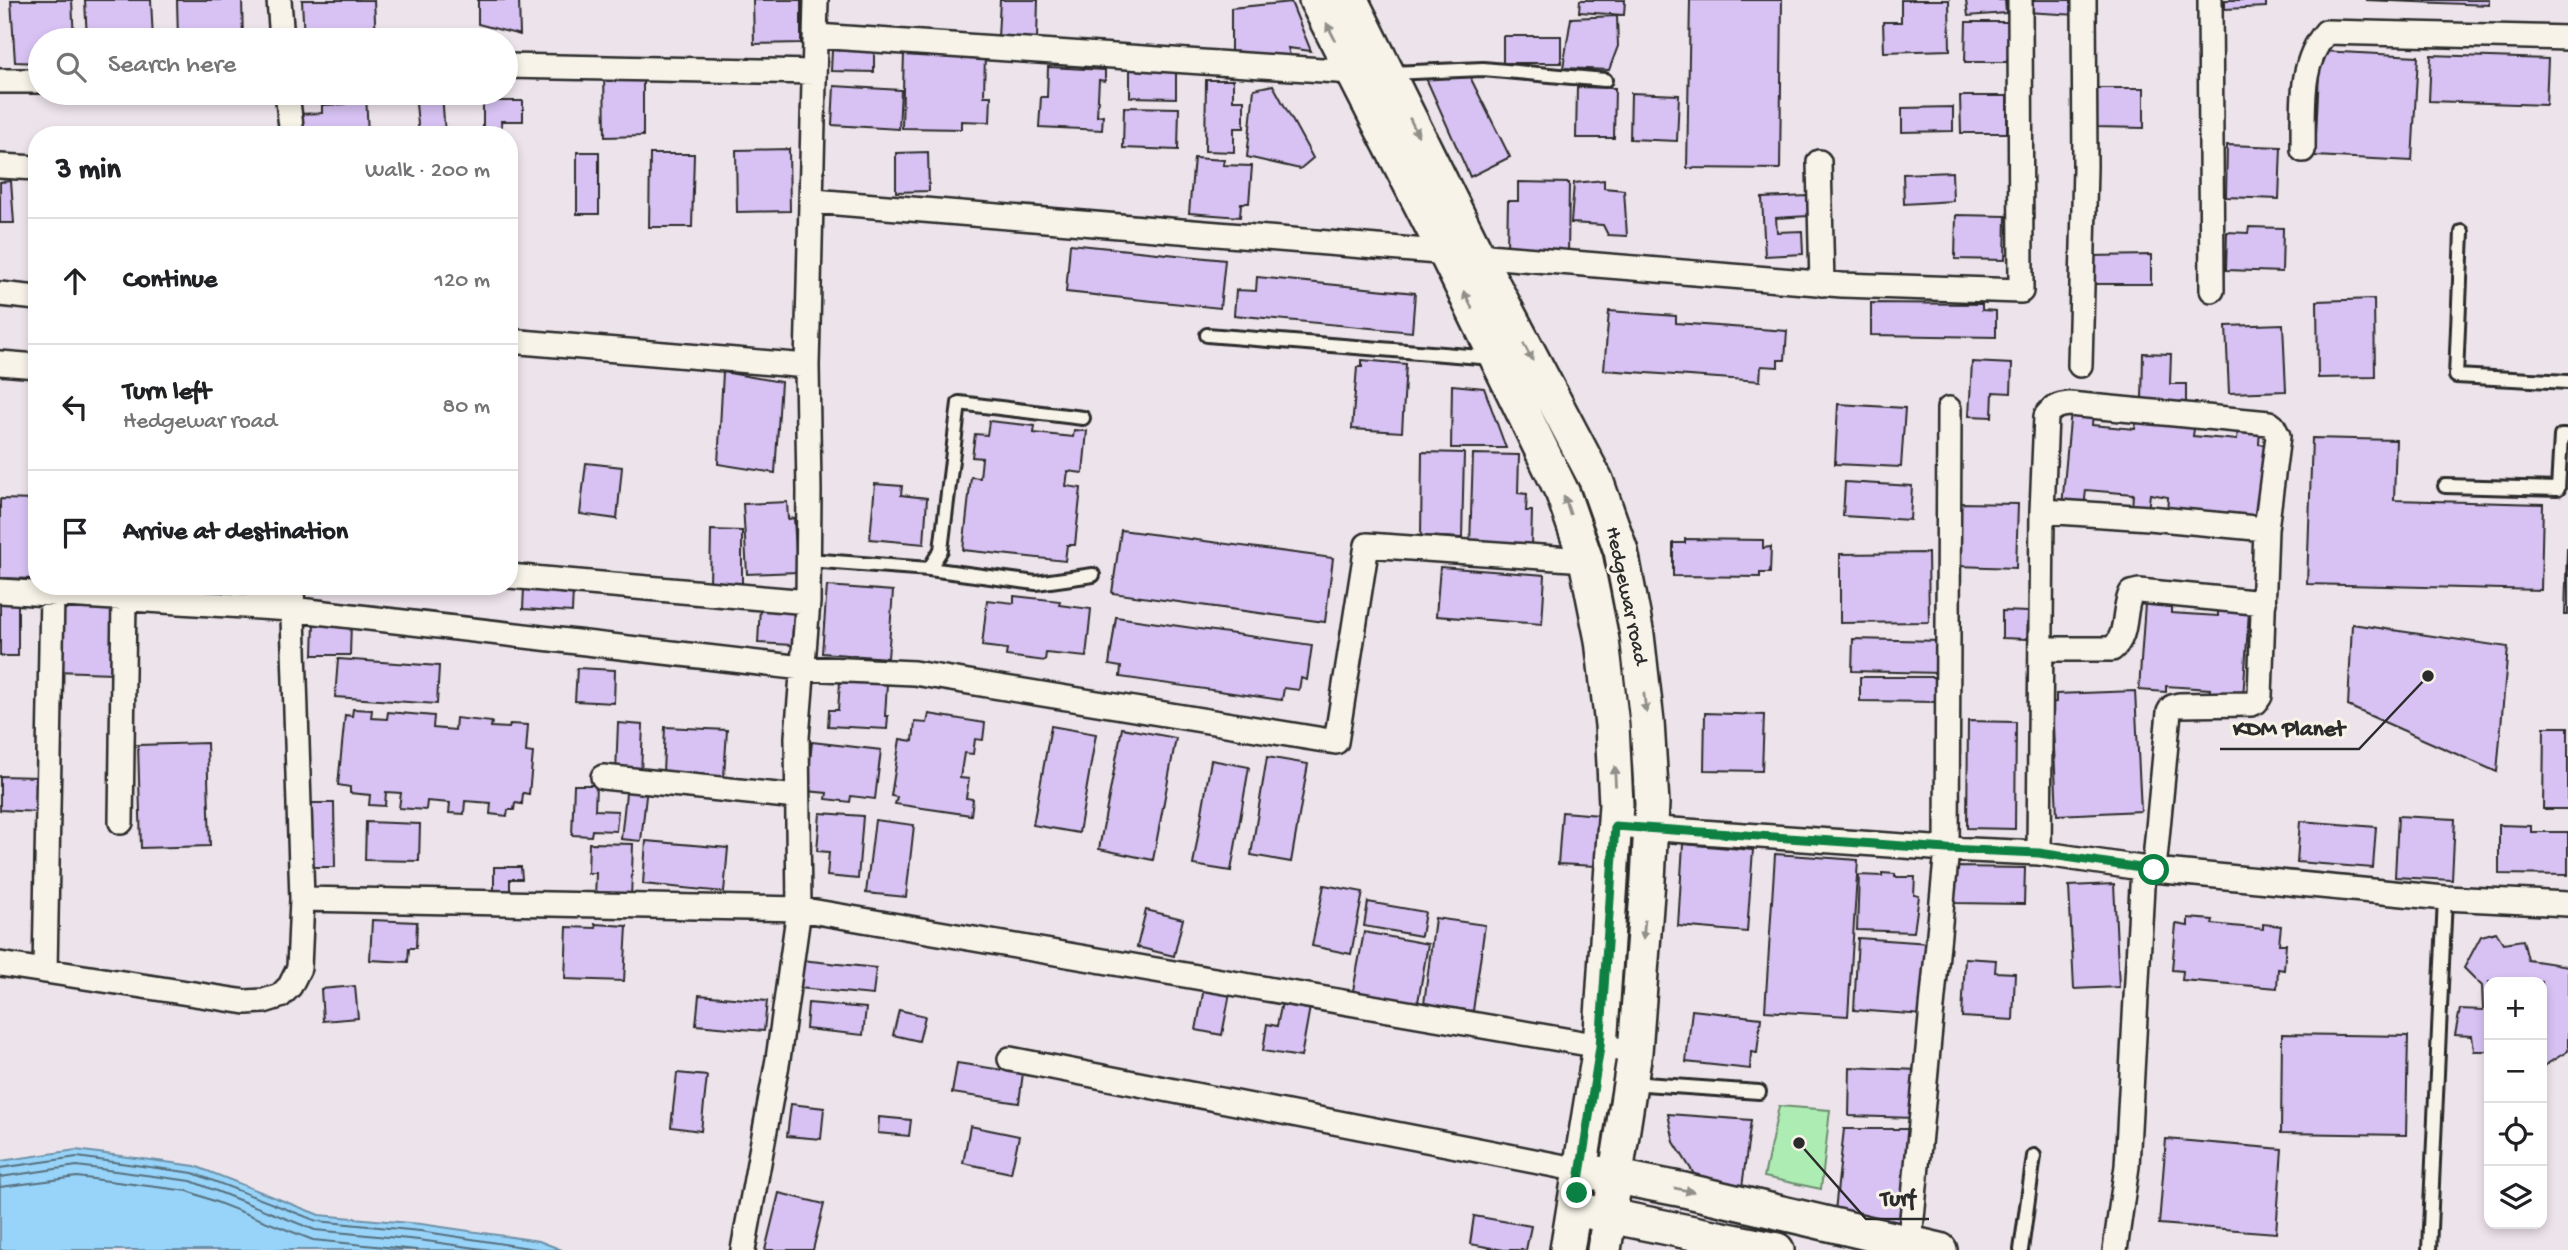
<!DOCTYPE html>
<html lang="en">
<head>
<meta charset="utf-8">
<style>
	body { margin:0; font-family:"Gochi Hand",sans-serif; background:#f6f6f6; color:#202124 }
	.controls { position:absolute; right:21px; bottom:21px; display:grid; overflow:hidden; border-radius:14px; box-shadow:0 4px 10px #0003 }
	.controls button { width:63px; height:63px; display:grid; place-items:center; padding:0; border:0; border-bottom:2px solid #e0e0e0; background:#fff; color:#202124; font:35px sans-serif }
	.stop { position:absolute; width:21px; height:21px; margin:-16px; border:5px solid #0b8043; border-radius:50%; background:#fff }
	.stop.end { background:#0b8043; border-color:#fff; box-shadow:0 2px 7px #0008 }
	.list { margin:0; padding:0; list-style:none }
	h2 { display:flex; justify-content:space-between; align-items:center; height:91px; margin:0; padding:0 28px; font-size:30px }
	h2 small { font-size:23px; font-weight:400; color:#757577 }
	.list li { display:grid; grid-template-columns:46px 1fr auto; gap:21px; align-items:center; box-sizing:border-box; height:126px; padding:0 28px; border-top:2px solid #e0e0e0 }
	.list b { display:block; font-size:26px; white-space:nowrap }
	.list p { margin:0; font-size:23px; white-space:nowrap; color:#757577 }
	.list em { font-size:23px; font-style:normal; color:#757577 }
	.icon { flex:none; width:38px; height:38px; fill:none; stroke:currentColor; stroke-width:2; stroke-linecap:round; stroke-linejoin:round }
	.map { position:relative; flex:none; width:2568px; height:1250px; overflow:hidden }
	.search { position:absolute; background:#fff; box-shadow:0 4px 10px #0003; left:28px; top:28px; width:490px; height:77px; display:flex; align-items:center; gap:18px; box-sizing:border-box; padding:0 24px; border-radius:38px; color:#757577; font-size:26px }
	.panel { position:absolute; background:#fff; box-shadow:0 4px 10px #0003; left:28px; top:126px; width:490px; height:469px; border-radius:28px }
	.map>svg:first-child { display:block }
	.green { fill:#adecb3; stroke:#6c8c6f; stroke-width:2 }
	.water { fill:#98d4f9; stroke:#6c90a7; stroke-width:2 }
	.lines { fill:none; stroke-linecap:round; stroke-linejoin:round }
	.shore { stroke:#576f7d; stroke-width:2 }
	.building { fill:#d7c2f3; stroke:#2b2b2b; stroke-width:2 }
	.lane-casing { stroke:#2b2b2b; stroke-width:18 }
	.street-casing { stroke:#2b2b2b; stroke-width:28 }
	.secondary-casing { stroke:#2b2b2b; stroke-width:38 }
	.lane { stroke:#f7f3e8; stroke-width:12 }
	.street { stroke:#f7f3e8; stroke-width:23 }
	.secondary { stroke:#f7f3e8; stroke-width:33 }
	.oneway { fill:#918f8a }
	.route { stroke:#0b8043; stroke-width:9 }
	.labels { text-anchor:middle; dominant-baseline:central; stroke-width:6; stroke-linejoin:round; paint-order:stroke }
	.street-label { font-size:21px; fill:#2b2b2b; stroke:#f7f3e8 }
	.leader { fill:none; stroke:#2b2b2b; stroke-width:2.5 }
	.callout-dot { fill:#2b2b2b; stroke:#f7f3e8; stroke-width:2.5 }
	.callout-label { font-size:23px; text-anchor:middle; font-weight:bold; fill:#2b2b2b; stroke:#f7f3e8; stroke-width:6; stroke-linejoin:round; paint-order:stroke }
</style>
</head>
<body>
<div class="map">
<svg width="2568" height="1250" viewBox="0 0 2568 1250">
	<rect width="100%" height="100%" fill="#ede4eb"/>
	<filter id="ink" filterUnits="userSpaceOnUse"><feTurbulence type="fractalNoise" baseFrequency=".0143" numOctaves="2"/><feDisplacementMap in="SourceGraphic" scale="14" xChannelSelector="R" yChannelSelector="G"/><feConvolveMatrix kernelMatrix="1 2 1 2 8 2 1 2 1" color-interpolation-filters="sRGB"/></filter>
	<g filter="url(#ink)">
		<path class="green" d="M1779 1106 1830 1110 1821 1189 1764 1177Z"/>
		<path class="water" d="M76 1150 195 1166 319 1215 421 1224 539 1241 562 1250H0V1161Z"/>
		<g class="lines">
			<path class="shore" d="M0 1168 77 1157 193 1173 317 1221 420 1231 542 1250
				M0 1177 77 1166 191 1181 315 1230 419 1240 490 1250
				M0 1187 77 1177 188 1191 313 1240 417 1250"/>
		</g>
		<path class="building" d="M11 0H72L74 40H40V63L15 62Z
			M85 0H151L153 40H87Z
			M177 0H242L243 40H178Z
			M302 0H374L376 40H304Z
			M478 0H519L520 35 478 24Z
			M753 0H801V43L754 44Z
			M1000 0H1038L1037 39 998 37Z
			M1580 0H1625L1624 15 1579 12Z
			M1690 0H1782L1780 169 1687 168Z
			M1901 0H1949L1950 50 1884 52 1883 22H1901Z
			M1966 0H2005L2006 13 1968 16Z
			M2026 0H2079L2078 15 2025 12Z
			M2225 0H2266V7L2225 9Z
			M2365 0H2489V5Z
			M1291 2 1311 51 1288 48 1291 59 1231 57V8Z
			M1617 16 1618 46 1609 70 1563 68 1571 18Z
			M1966 22H2011V62H1965Z
			M1503 36H1561V63H1503Z
			M832 50 874 51V72L831 71Z
			M2320 51 2418 56 2412 161 2315 156Z
			M904 52 985 53 984 96H991L990 122 961 121V129L902 128Z
			M2431 55 2548 59 2546 105 2429 101Z
			M1176 63V98L1130 97V68Z
			M1048 67 1105 70V81L1099 80 1097 116 1103 115 1102 130 1039 127 1041 97H1047Z
			M604 70H643V136L605 137Z
			M1469 75 1510 157 1470 177 1425 76Z
			M1206 80H1233V100H1244V128H1234V152L1205 151Z
			M1273 85 1313 158 1300 169 1247 157 1254 89Z
			M834 86 901 90 899 129 832 125Z
			M1577 87 1615 88 1614 138H1576Z
			M2096 88H2144V128L2095 127Z
			M366 93 368 135H299V114L322 113V105L345 104V94Z
			M415 93H442L445 135H419Z
			M1631 93 1679 95 1677 141 1630 139Z
			M1960 96H2007V133H1961Z
			M483 101H523V121H501L502 135H483Z
			M1124 107 1179 108 1178 150 1123 148Z
			M1953 107V131L1902 132V108Z
			M2227 145 2281 147 2279 199 2226 197Z
			M789 149 790 211 737 212 736 150Z
			M577 152H599V214H577Z
			M928 152 929 191 896 192V153Z
			M650 154H694L692 227H649Z
			M1194 158 1224 160 1223 165 1252 166 1249 203H1241L1240 217 1189 213Z
			M1952 172 1953 201 1904 204 1903 174Z
			M1604 180V188L1624 190 1627 236 1608 235 1603 225 1571 223 1574 183Z
			M11 181 14 223H0V182Z
			M1518 182 1569 183 1568 256 1507 247 1508 201H1518Z
			M1807 196 1808 216 1776 218 1777 232 1802 231 1803 254 1765 256 1762 198Z
			M1956 215 2006 216 2005 260 1955 259Z
			M2249 227 2283 228 2282 272 2226 270 2227 232 2248 233Z
			M1070 244 1225 260 1220 308 1066 292Z
			M2151 255V284H2091V256Z
			M1257 277 1415 293 1412 332 1234 315 1236 290 1256 291Z
			M2374 299 2375 377 2318 378 2317 301Z
			M1871 303 1982 304V310L1996 311V337L1871 335Z
			M1609 311 1676 316V323L1787 331 1785 360H1778V367L1761 366 1760 381 1604 370Z
			M2283 324 2286 391 2229 393 2226 326Z
			M2143 353 2171 354 2170 384H2186V402L2142 401Z
			M1362 360 1406 364 1402 432 1352 429 1357 367H1362Z
			M1972 362 2012 364 2011 393 1993 392 1992 417 1969 416Z
			M723 372 781 382 775 473 718 464Z
			M1452 385 1484 388 1506 448H1451Z
			M1838 404 1905 408 1901 467 1835 464Z
			M2071 410 2093 412 2092 425 2135 429 2137 416 2195 422 2193 436 2237 440 2238 426 2260 428 2259 444 2268 445 2261 523 2167 516 2168 497 2150 494 2148 511 2132 509 2133 494 2086 490 2084 508 2062 506Z
			M989 421 1035 426 1034 433 1073 437 1074 430 1087 431 1083 473 1068 471 1066 486 1081 488 1075 545H1067L1065 561 963 550 971 477 980 478 982 458 972 457 975 434 987 435Z
			M2312 438 2396 440 2394 500 2543 504 2541 590 2307 584Z
			M1422 452 1464 453 1462 538 1421 536Z
			M1473 454 1519 455 1518 493 1527 494 1526 511H1532L1531 547 1470 545Z
			M586 463 622 467 617 519 580 514Z
			M1845 482 1912 486 1910 520 1843 516Z
			M875 484 902 486 901 495 927 498 924 544 870 539Z
			M0 499 36 500 34 579 0 578Z
			M787 502 788 519 794 518 797 572 747 574 743 504Z
			M1960 503 2018 504 2016 568 1957 566Z
			M711 530 742 531V585H710Z
			M1121 530 1333 558 1325 622 1112 593Z
			M1685 539 1763 540V548L1771 547 1770 573H1760V577L1673 576V543H1685Z
			M2567 548H2568V615H2565Z
			M1928 553 1929 622 1840 623V554Z
			M1440 567 1545 575 1542 624 1436 616Z
			M827 586 893 591 888 658 822 653Z
			M524 588 573 590 572 612 523 609Z
			M1014 596 1060 601 1059 605 1091 609 1086 657 1046 653 1045 661 1006 656 1007 649 982 646 987 600 1014 603Z
			M0 601H18V656H0Z
			M2145 603 2171 605V613L2218 616V609L2249 611 2243 698 2209 695 2210 689 2166 686V692L2139 690Z
			M58 604 114 605 112 673 56 671Z
			M760 606 794 608 792 645 758 643Z
			M2002 611 2028 612 2027 639 2002 638Z
			M1116 617 1312 645 1307 680 1301 678 1299 690 1284 688 1282 700 1120 677 1121 667 1109 665Z
			M314 622 351 623 350 655H313Z
			M2352 624 2508 647 2497 772 2348 706Z
			M1853 639 1941 641V673L1852 671Z
			M338 659 439 666 437 704 335 697Z
			M577 668 615 670 614 703 575 701Z
			M1860 677H1939L1938 702 1860 701Z
			M840 682 887 684 885 716H888L887 729 828 726 829 710H838Z
			M2135 691 2141 811 2057 815 2052 703 2056 702V694Z
			M353 709 372 710 371 718 387 719 388 712 434 716 433 728 455 730 456 718 492 722 491 727 509 728 510 724 528 725 526 752 533 753 529 794 523 793 522 804 515 803 514 810H508L507 816 490 814 491 803 465 801 464 814 449 813 450 803 427 801 426 810 399 808 401 793 386 792 385 806 369 805 370 795 350 793V787L338 785 345 715 352 716Z
			M1705 713 1764 715 1762 771 1704 770Z
			M929 714 985 723 983 740 975 739 973 754 964 753 960 778 969 779 966 798 973 799 971 815 895 804 897 797 891 796 900 739 913 741 915 722 927 723Z
			M1968 721 2016 722 2015 829 1967 828Z
			M618 723 643 725 641 774 616 773Z
			M1051 726 1096 734 1079 833 1033 825Z
			M665 727 727 730 724 777 663 773Z
			M2544 727H2568V809H2543Z
			M1122 728 1176 738 1153 860 1099 849Z
			M812 742 881 750 875 799 851 796 850 802 826 799 827 793 807 791Z
			M207 743 210 846 141 848 138 745Z
			M1267 757 1308 764 1291 862 1251 855Z
			M1211 760 1249 767 1231 871 1193 865Z
			M0 776 39 777 38 812 0 810Z
			M627 784 647 787 641 841 621 839Z
			M574 785H596L595 810 618 811 616 831 592 830 591 836 572 835Z
			M301 803H334L335 867H303Z
			M1562 812 1600 815 1596 866 1558 864Z
			M820 813 863 816 858 879 827 876 829 852 817 851Z
			M2398 816 2455 819 2452 880 2395 877Z
			M875 820 914 825 906 897 866 893Z
			M2300 821 2376 827 2373 868 2297 862Z
			M366 822 420 824 419 861 365 860Z
			M2499 825 2531 826V832H2568V875L2499 874Z
			M646 841 728 848 724 892 643 884Z
			M589 843 633 844 631 899 595 898 596 873H588Z
			M1683 844 1753 850 1747 932 1678 926Z
			M1775 854 1858 860 1848 1016 1765 1011Z
			M494 867H521L522 879H510V898H494Z
			M1955 867 2025 868 2024 904 1954 903Z
			M1882 873 1895 874V877H1915L1914 895 1919 896 1914 932 1857 930 1859 875 1882 876Z
			M2114 884 2119 987 2074 989 2069 886Z
			M1324 885 1363 892 1351 954 1312 946Z
			M1368 902 1425 912 1421 936 1364 926Z
			M1146 910 1183 919 1174 956 1137 947Z
			M1435 918 1485 925 1473 1011 1424 1004Z
			M2188 918 2213 920 2212 924 2263 929V924L2281 926 2279 944H2286L2284 970 2278 969 2277 988 2182 980 2183 971 2172 970 2176 924 2188 926Z
			M372 920 417 922 416 948H409L408 962 370 960Z
			M595 924 627 926 624 981 565 979 567 927 596 928Z
			M1364 932 1428 944 1417 1008 1352 996Z
			M2496 932 2503 943 2523 940 2528 960 2568 966V1051L2542 1067V982H2489V1051H2474L2472 1036 2455 1035 2460 1009 2483 1010 2482 986 2464 968 2481 936Z
			M1858 938 1929 943 1925 1015 1854 1010Z
			M1965 958 1996 960 1995 972 2015 973 2013 1020 1962 1017Z
			M801 960 876 968 873 995 799 988Z
			M1205 983 1231 988 1222 1035 1196 1030Z
			M355 986 358 1018 323 1021 321 989Z
			M699 995 767 1001 764 1031 696 1025Z
			M1282 1002 1310 1007 1301 1057 1263 1051 1267 1024 1277 1026Z
			M808 1003 866 1008 863 1035 806 1029Z
			M899 1010 925 1016 919 1041 893 1035Z
			M1692 1010 1761 1018 1757 1053 1751 1052 1750 1069 1686 1062Z
			M2282 1034 2408 1036 2406 1135 2281 1133Z
			M957 1063 1023 1073 1019 1103 952 1093Z
			M1850 1067 1917 1070 1915 1118 1849 1116Z
			M677 1073 707 1076 701 1131 671 1127Z
			M791 1104 824 1108 821 1139 787 1136Z
			M1668 1114 1751 1120 1741 1195 1694 1174 1674 1142Z
			M879 1117 911 1120 909 1136 878 1133Z
			M970 1126 1019 1136 1011 1173 963 1163Z
			M1844 1129H1915L1906 1227 1835 1211Z
			M2166 1139 2282 1149 2276 1233 2159 1224Z
			M779 1193 824 1204 813 1250H765Z
			M1474 1216 1531 1226 1526 1250H1504L1470 1244Z"/>
		<g class="lines">
			<g class="lane-casing">
				<path id="lane" d="M1391 73 1483 69 1605 80
					M2462 232 2456 376 2568 382
					M1207 335 1493 358
					M2445 486 2558 489 2561 436H2568
					M808 560 929 569 941 550 959 403 1083 418
					M929 569 1036 583 1093 575
					M1630 1083 1759 1092
					M2021 1250 2034 1156
					M2429 1250 2445 898"/>
			</g>
			<g class="street-casing">
				<path id="street" d="M279 0 282 40
					M2210 0 2212 290
					M816 36 1352 72
					M506 66 814 72
					M0 81H40
					M287 93 292 135
					M2303 150C2304 109 2298 65 2326 32L2568 38
					M1819 162 1822 284
					M0 166 37 168
					M813 201 1842 285 2021 291 2020 0
					M0 294 37 298
					M509 341 807 366
					M0 363 37 366
					M2080 365 2085 167 2084 0
					M2042 511 2149 518 2266 529 2260 696 2256 702 2251 704 2179 705 2172 707 2169 712 2154 870
					M509 576 808 602
					M0 591 291 609 802 668 914 673 1336 742 1367 545 1586 560
					M2041 649H2112C2129 635 2122 612 2131 593L2139 591 2264 603
					M603 777 797 797
					M121 822 124 599
					M1615 826 1947 849 2039 853 2154 870 2445 898 2568 904
					M2039 853 2042 511 2046 416C2053 407 2059 405 2069 404L2269 423 2273 426 2278 436 2266 529
					M302 899 799 909 1635 1052
					M0 964 246 1002 264 1001 280 996 290 986 299 968 302 899 292 586
					M45 971 52 594
					M1010 1059 1580 1170
					M743 1250 778 1059 799 909 797 737 808 602 809 491 807 366 816 0
					M1909 1250 1947 849 1949 409
					M2115 1250 2127 1166 2143 868"/>
			</g>
			<g class="secondary-casing">
				<path id="secondary" d="M1316 0 1445 252 1563 494 1586 560 1602 640 1612 725 1616 804 1600 1047 1567 1250
					M1351 0 1478 256 1596 480 1621 551 1637 635 1647 722 1652 804 1648 880 1635 1052 1604 1250
					M1597 1173 1684 1190 1940 1250
					M1590 1212 1777 1250"/>
			</g>
			<use href="#lane" class="lane"/>
			<use href="#street" class="street"/>
			<use href="#secondary" class="secondary"/>
		</g>
		<defs><path id="oneway-solid" d="M-6-.8H1V-3.2L6.5 0L1 3.2V.8H-6Z" transform="scale(1.75)"/></defs>
		<g class="oneway">
			<use href="#oneway-solid" transform="translate(1331 32) rotate(-117)"/>
			<use href="#oneway-solid" transform="translate(1414 127) rotate(64)"/>
			<use href="#oneway-solid" transform="translate(1468 300) rotate(-116)"/>
			<use href="#oneway-solid" transform="translate(1528 352) rotate(62)"/>
			<use href="#oneway-solid" transform="translate(1567 505) rotate(-109)"/>
			<use href="#oneway-solid" transform="translate(1645 703) rotate(83)"/>
			<use href="#oneway-solid" transform="translate(1615 776) rotate(-93)"/>
			<use href="#oneway-solid" transform="translate(1644 930) rotate(95)"/>
			<use href="#oneway-solid" transform="translate(1684 1190) rotate(12)"/>
		</g>
	</g>
	<g class="lines" filter="url(#ink)">
		<path class="route" d="M1577 1193 1600 1047 1615 826 1947 849 2039 853 2154 870"/>
	</g>
	<g class="labels">
		<g class="street-label">
			<text transform="translate(1625 596) rotate(78)">Hedgewar road</text>
		</g>
	</g>
	<path class="leader" d="M2428 676L2359 749H2220M1799 1143L1866 1219H1929"/>
	<g class="callout-dot">
		<circle cx="2428" cy="676" r="7"/>
		<circle cx="1799" cy="1143" r="7"/>
	</g>
	<g class="callout-label">
		<text x="2289" y="735">KDM Planet</text>
		<text x="1898" y="1205">Turf</text>
	</g>
</svg>
<div class="controls">
<button>+</button>
<button>−</button>
<button><svg class="icon" aria-label="locate" viewBox="0 0 24 24"><circle cx="12" cy="12" r="6"/><path d="M12 2v4M12 18v4M2 12h4M18 12h4"/></svg></button>
<button><svg class="icon" aria-label="layers" viewBox="0 0 24 24"><path d="M12 4l9 5-9 5-9-5zM3 14l9 5 9-5"/></svg></button>
</div>
<div class="stop" style="left:2154px;top:870px"></div>
<div class="stop end" style="left:1577px;top:1193px"></div>
<div class="search"><svg class="icon" aria-label="search" viewBox="0 0 24 24"><circle cx="10" cy="10" r="6"/><path d="M15 15l6 6"/></svg>Search here</div>
<section class="panel">
<h2>3 min<small>Walk · 200 m</small></h2>
<ul class="list">
<li><svg class="icon" aria-label="ahead" viewBox="0 0 24 24"><path d="M12 20V5M6 11l6-6 6 6"/></svg><div><b>Continue</b></div><em>120 m</em></li>
<li><svg class="icon" aria-label="left" viewBox="0 0 24 24"><path d="M17 20v-9H6M10 6l-5 5 5 5"/></svg><div><b>Turn left</b><p>Hedgewar road</p></div><em>80 m</em></li>
<li><svg class="icon" aria-label="arrive" viewBox="0 0 24 24"><path d="M6 21V4h12l-3 4 3 4H6"/></svg><div><b>Arrive at destination</b></div></li>
</ul>
</section>
</div>
</body>
</html>
